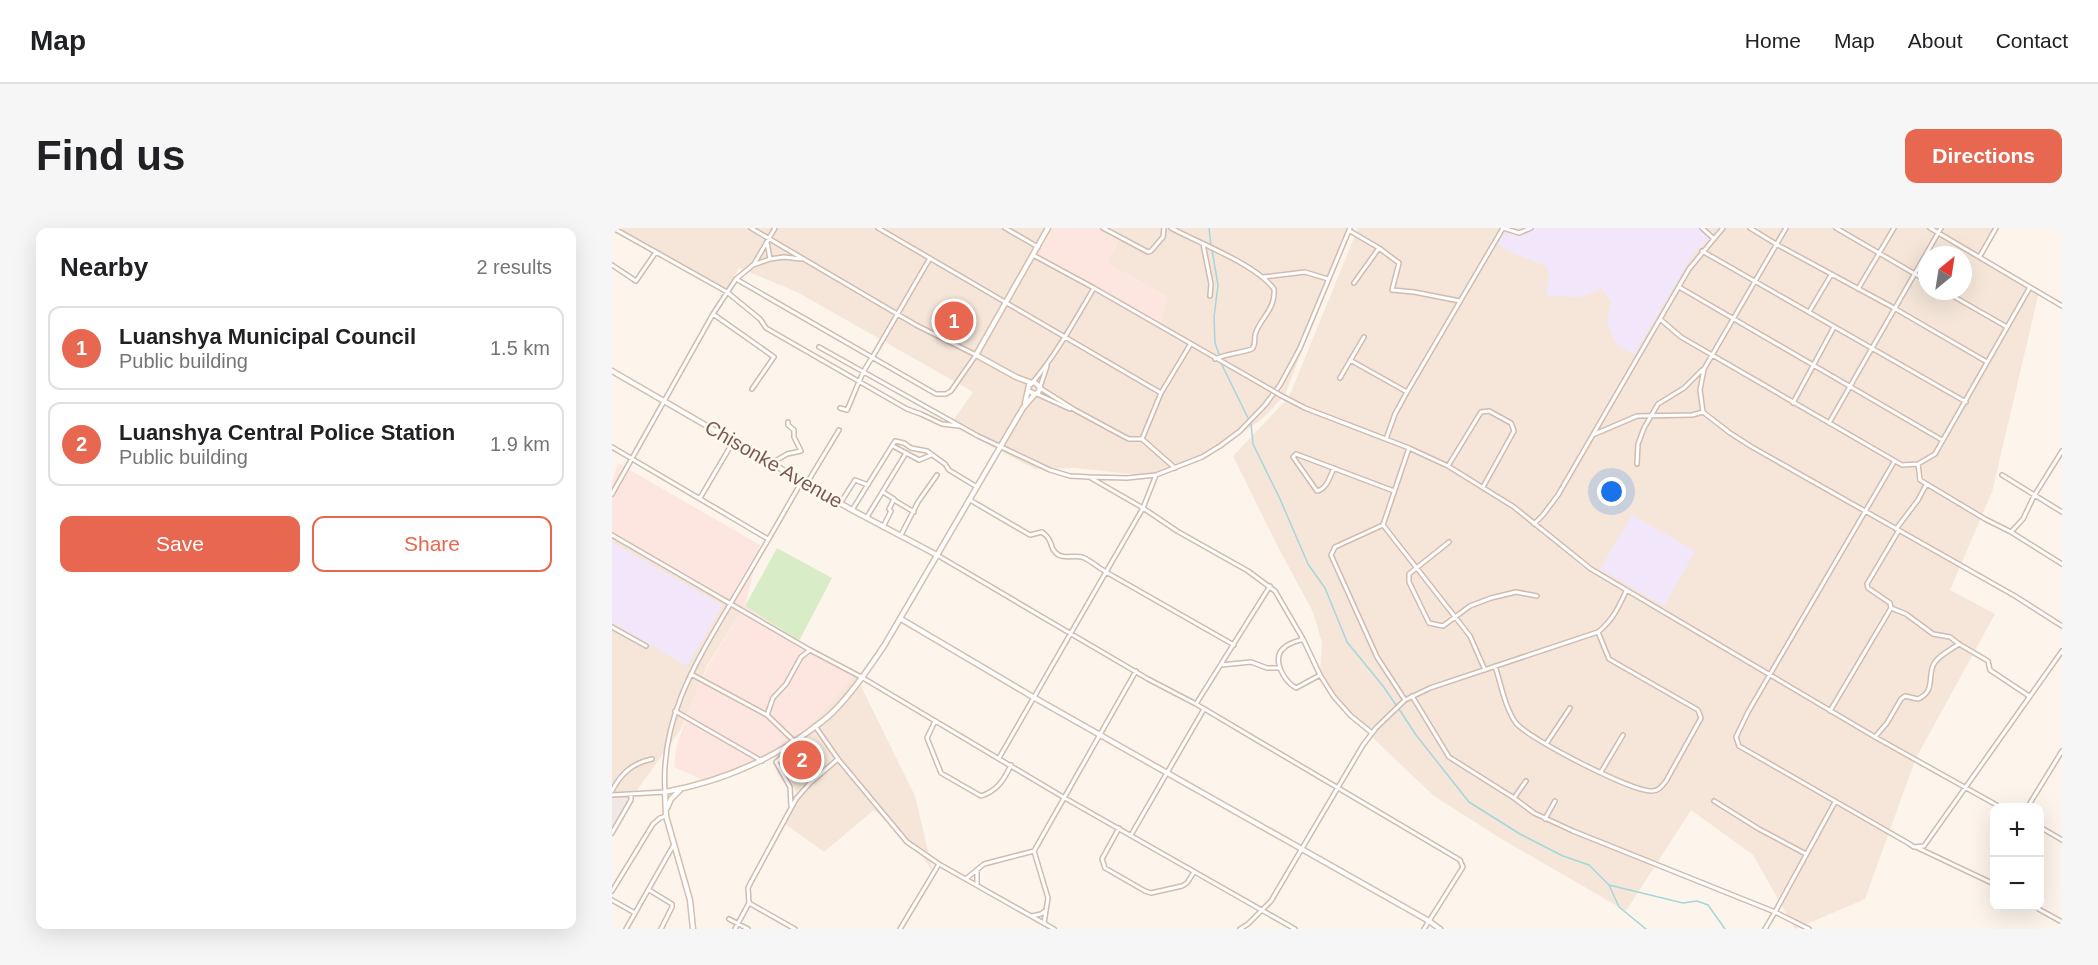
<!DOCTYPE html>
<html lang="en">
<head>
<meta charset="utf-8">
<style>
	body { margin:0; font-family:Arial,sans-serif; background:#f6f6f6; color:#202124 }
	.controls { position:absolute; right:18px; bottom:18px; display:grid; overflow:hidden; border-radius:12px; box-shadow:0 6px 24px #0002 }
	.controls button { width:54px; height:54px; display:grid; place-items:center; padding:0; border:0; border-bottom:2px solid #e0e0e0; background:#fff; color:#202124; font:30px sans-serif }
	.compass { position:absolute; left:1306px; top:18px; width:54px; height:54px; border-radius:50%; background:#fff; box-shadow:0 6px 24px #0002; rotate:30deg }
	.you { position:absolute; left:1000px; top:264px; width:21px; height:21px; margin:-15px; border:4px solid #fff; border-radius:50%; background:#1a73e8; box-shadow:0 0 0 9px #1a73e833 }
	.badge { display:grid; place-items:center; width:39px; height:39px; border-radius:50%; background:#e86750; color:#fff; font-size:20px; font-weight:700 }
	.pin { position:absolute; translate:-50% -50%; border:3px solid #fff; box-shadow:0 2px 6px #0006 }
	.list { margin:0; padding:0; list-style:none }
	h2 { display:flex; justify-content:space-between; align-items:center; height:78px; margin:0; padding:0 24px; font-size:26px }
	h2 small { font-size:20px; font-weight:400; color:#757577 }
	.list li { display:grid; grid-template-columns:39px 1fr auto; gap:18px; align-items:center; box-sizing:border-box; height:84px; margin:0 12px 12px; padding:0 12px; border:2px solid #e0e0e0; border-radius:12px }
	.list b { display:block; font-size:22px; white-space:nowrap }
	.list p { margin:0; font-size:20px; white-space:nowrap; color:#757577 }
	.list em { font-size:20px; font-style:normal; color:#757577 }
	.actions { display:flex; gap:12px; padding:18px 24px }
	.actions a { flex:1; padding:14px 0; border:2px solid #e86750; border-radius:12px; text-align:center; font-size:21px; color:#e86750 }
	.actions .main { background:#e86750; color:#fff }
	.map { position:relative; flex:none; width:1450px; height:701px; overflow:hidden; border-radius:12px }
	header { display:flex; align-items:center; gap:36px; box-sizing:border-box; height:84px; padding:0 30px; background:#fff; border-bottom:2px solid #e0e0e0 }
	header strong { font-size:28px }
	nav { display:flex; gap:33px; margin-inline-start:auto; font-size:21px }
	.intro { display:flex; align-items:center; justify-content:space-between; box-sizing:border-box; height:144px; padding:0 36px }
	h1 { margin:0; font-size:42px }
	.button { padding:15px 27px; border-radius:12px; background:#e86750; color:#fff; font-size:21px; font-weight:700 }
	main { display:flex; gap:36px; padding:0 36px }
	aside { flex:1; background:#fff; border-radius:12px; box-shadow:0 6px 24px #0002 }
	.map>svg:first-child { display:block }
	.residential { fill:#f5e6d9; fill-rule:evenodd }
	.commercial { fill:#fde6df }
	.industrial { fill:#efe8e4 }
	.education { fill:#f2e7fa }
	.green { fill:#d9ecc8 }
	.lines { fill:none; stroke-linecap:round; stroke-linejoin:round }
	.stream { stroke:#a4d6da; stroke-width:1.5 }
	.street-casing { stroke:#d1bbaf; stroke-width:6 }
	.secondary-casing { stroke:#d6beaf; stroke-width:7 }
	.street { stroke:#fff; stroke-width:3 }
	.secondary { stroke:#fff; stroke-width:4 }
	.street-bridge-casing { stroke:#d1bbaf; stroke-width:6; stroke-linecap:butt }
	.street-bridge { stroke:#fff; stroke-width:3 }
	.labels { text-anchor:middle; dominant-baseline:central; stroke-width:4.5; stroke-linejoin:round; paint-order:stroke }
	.street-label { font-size:20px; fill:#7a594d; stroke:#fff9f2 }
</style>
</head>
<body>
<header>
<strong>Map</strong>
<nav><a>Home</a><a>Map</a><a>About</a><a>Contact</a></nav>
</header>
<div class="intro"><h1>Find us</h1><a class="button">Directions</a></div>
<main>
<aside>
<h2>Nearby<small>2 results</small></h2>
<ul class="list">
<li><span class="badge">1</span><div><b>Luanshya Municipal Council</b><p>Public building</p></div><em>1.5 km</em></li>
<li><span class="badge">2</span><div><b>Luanshya Central Police Station</b><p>Public building</p></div><em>1.9 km</em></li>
</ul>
<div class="actions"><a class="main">Save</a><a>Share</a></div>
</aside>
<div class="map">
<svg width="1450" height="701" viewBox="0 0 1450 701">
	<rect width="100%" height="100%" fill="#fdf5eb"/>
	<path class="residential" d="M0 0H439L425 25 556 69 495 35 507 13 485 0H737L673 167 650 191 595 230 536 248 463 240 423 241 338 197 361 164 185 64 127 40 113 65 0 2Z
		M746 0H1387L1371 30 1427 64 1380 264 1338 362 1383 386 1304 530 1253 671 1183 701 1141 627 1079 582 1014 683 891 612 822 568 744 494 708 446 710 415 701 384 666 319 621 228 677 169ZM1315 27H1351V63H1315Z
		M0 307 133 378 96 436 69 501 18 572 0 570Z
		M243 446 303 568 321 644 304 620 262 582 212 624 169 593 184 565 168 522 185 513Z"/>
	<path class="commercial" d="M439 0H485L508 13 495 35 556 69 549 96 424 25Z
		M6 235 148 317 133 378 187 413 184 418 243 446 185 513 138 538 95 554 62 539 64 521 78 478 97 436 133 378 0 307V253Z"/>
	<path class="industrial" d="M0 570 18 572 0 603Z"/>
	<path class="education" d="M923 0H1087L1098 10 1082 25 1022 127 1005 117 995 96 999 73 989 61 969 69 934 68 937 45 934 38 896 23 886 16 892 5 910 7Z
		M1020 287 1083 323 1052 378 988 341Z
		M0 314 108 376 109 380 75 438 0 394Z"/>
	<path class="green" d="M165 320 220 350 187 413 133 378Z"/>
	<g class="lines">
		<path class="stream" d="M597 0 599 18
			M600 22 606 57 602 89 603 115 607 126
			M610 137 636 190
			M639 195 641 216 668 271 696 336 713 360 735 414 771 458 784 477
			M787 481 804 507 857 574 908 606 951 628 977 637 997 657 1007 679 1034 701
			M997 657 1071 675 1085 673 1096 677 1113 701"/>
		<g class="street-casing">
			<path id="street" d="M1 0 115 64 148 91 154 100 295 181 309 186 330 196 347 198
				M266 0 549 165
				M393 0 426 19
				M491 0 536 24 539 23 551 9 552 0
				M559 0C587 15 645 37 662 61 664 82 647 91 643 107 642 113 644 116 640 121 628 125 614 126 603 131
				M891 0 907 5 919 0
				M1090 0 1101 10
				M1138 0 1164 16 1282 80 1375 134
				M1224 0 1315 53
				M1318 0 1450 78
				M738 3 767 20 787 35 780 62 802 64 848 73
				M155 14 158 31
				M591 16 599 56 598 68
				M1090 23 1354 174
				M421 27 482 60 658 161
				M1368 28 1384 0
				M142 36 163 0
				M0 37 24 53 44 24
				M651 49 693 44 716 51
				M124 51 324 166H334L339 163 364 127 304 97 139 0
				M742 55 767 20
				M1067 59 1330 212
				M1246 61 1282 0
				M1332 63 1395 99
				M1197 84 1219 47
				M101 86 162 129 140 161
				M1048 91 1069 109 1290 237 1306 236 1323 226 1418 59
				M207 119 366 208 438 242 458 248 477 249 515 250 544 247 590 229 608 218 628 203 653 177 668 157 688 120 738 0
				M738 132 795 164
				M728 150 752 109
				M421 154C445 125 463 92 482 60
				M428 159 435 138
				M428 160 463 182 511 208 517 211H530L563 240
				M425 166 458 181
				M668 167 693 180 797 220 836 238 902 279 979 341 1263 509 1390 580
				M1181 175 1222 99
				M228 180 235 182C243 165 249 144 260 130L318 30
				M1091 184 1088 162 1092 141 1174 0
				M1217 195 1329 0
				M983 206 1025 188 1080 187 1091 184 1118 205 1140 219 1403 368 1450 398
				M530 211 549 165 578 117
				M774 211 783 186 795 164 891 0
				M281 218 307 232 319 227
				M0 219 156 311
				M1282 234 1136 484 1124 509 1127 518 1296 615 1302 619 1312 618 1450 423
				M160 235 175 226 189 223 182 209V202L176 197V194
				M1025 236 1026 216 1032 200 1046 176 1072 160 1090 142
				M1306 236 1308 252 1373 291 1399 304 1450 336
				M836 238 869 184 877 183 899 195 902 203 871 259
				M722 240C718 248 715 261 705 263L681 229 684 226 782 263
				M544 247 531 280 565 303 636 343 663 363 691 411 708 447 722 469 739 488 760 505
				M1390 247 1450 284
				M195 255 227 202
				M0 266 101 86 124 51 141 37 158 31 172 29 189 31
				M88 270 121 214
				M282 272 302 284
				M358 272 418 307 430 304C442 313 437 318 443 324 450 332 461 327 470 329 478 332 487 340 494 344L531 280 479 250
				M229 274 243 252 256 257
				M240 282 283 213 292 215 299 220 315 223 333 236 337 242 365 259
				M255 289 294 225
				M922 296 931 287 946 267 1077 41 1111 0
				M771 297 858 408 873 442
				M271 299 279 283 277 281 282 271 271 264
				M1284 301 1306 272 1314 257
				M1287 302 1255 356 1256 360 1278 375 1279 380 1294 386 1321 406 1338 409 1347 416 1376 433 1378 442 1417 468
				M1399 304 1411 291 1422 268 1450 223
				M0 307 198 422 251 450 451 569 683 701
				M289 307 306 274 325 247
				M837 314 797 346V354L817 395 831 398 858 378 879 370 904 364 925 368
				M325 327 536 451 584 476 848 632 851 639 812 701
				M0 399 34 418
				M691 411C686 413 677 415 673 419 658 430 672 453 684 460L708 447
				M609 437 639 434 655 440H668
				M883 438C889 456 893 480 904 495 917 511 1020 564 1040 563 1047 563 1050 558 1054 553L1089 490 1086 482 997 431 986 404
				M79 446 155 487 182 513
				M800 468 837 529 902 570 922 585 961 603 1163 684 1223 574
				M793 472 765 429 719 327 723 319 771 297 797 220
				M584 476 658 358
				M63 483 150 533
				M1218 483 1279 380
				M155 487 161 470 174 456 189 429 198 422
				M323 493 315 510 329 545 369 568C385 563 392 552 399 537
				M203 498 226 531 295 614 327 636 442 701
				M1263 509 1275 495 1289 471 1293 468 1306 471C1325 463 1314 446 1323 434 1329 426 1340 421 1347 416
				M934 516 958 480
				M171 521V528L164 534 178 559 179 578
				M387 530 494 344 622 417
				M989 544 1011 507
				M0 563C9 545 21 535 40 531
				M0 567 53 564C48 488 86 431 123 368 146 330 168 291 190 253
				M902 570 914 553
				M1102 573 1147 601 1194 626
				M1415 580 1450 523
				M933 591 943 573
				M1428 599 1450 612
				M507 600 490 631 493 640 533 663 539 665 570 658 575 655 582 644
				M0 605 19 572V566
				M519 607 592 481
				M1304 619 1382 656
				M422 623 436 670 432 695
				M365 642V656
				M355 650 372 636 422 623 524 443
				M37 662 60 676V679L49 701
				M0 663 41 596 48 590 54 588
				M0 672 23 685
				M1421 678 1450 694
				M420 688 429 686 433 683
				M117 691 136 701
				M14 701 61 618
				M123 701 137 675
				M183 701 137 675 136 660 139 654 184 571 198 555 226 531
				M288 701 327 636
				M628 701 636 696 659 673 751 517 764 500 793 472 818 460 986 404C1000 393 1007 379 1014 363
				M1153 701 1163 684 1197 701"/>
		</g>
		<g class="secondary-casing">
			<path id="secondary" d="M0 143 240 282 325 327
				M420 155 404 149 364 127 436 0
				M413 175 417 157 422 154 428 159 426 165 423 166 416 163
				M289 391 421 469 817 693 828 701
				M55 580 59 571 68 562
				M81 701 78 672 54 588 53 564C106 554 152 536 196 504 205 497 213 492 221 484 241 464 256 441 272 418L411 180 423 166"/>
		</g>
		<use href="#street" class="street"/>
		<use href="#secondary" class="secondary"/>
		<g class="street-bridge-casing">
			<path id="street-bridge" d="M658 161 668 167"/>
		</g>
		<use href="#street-bridge" class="street-bridge"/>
	</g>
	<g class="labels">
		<g class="street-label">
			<text transform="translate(162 236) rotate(30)">Chisonke Avenue</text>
		</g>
	</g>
</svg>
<div class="controls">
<button>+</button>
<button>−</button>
</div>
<svg class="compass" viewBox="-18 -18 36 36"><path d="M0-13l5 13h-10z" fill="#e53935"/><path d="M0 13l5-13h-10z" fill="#757577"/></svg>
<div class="you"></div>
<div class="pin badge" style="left:342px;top:93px">1</div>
<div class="pin badge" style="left:190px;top:532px">2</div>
</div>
</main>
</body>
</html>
